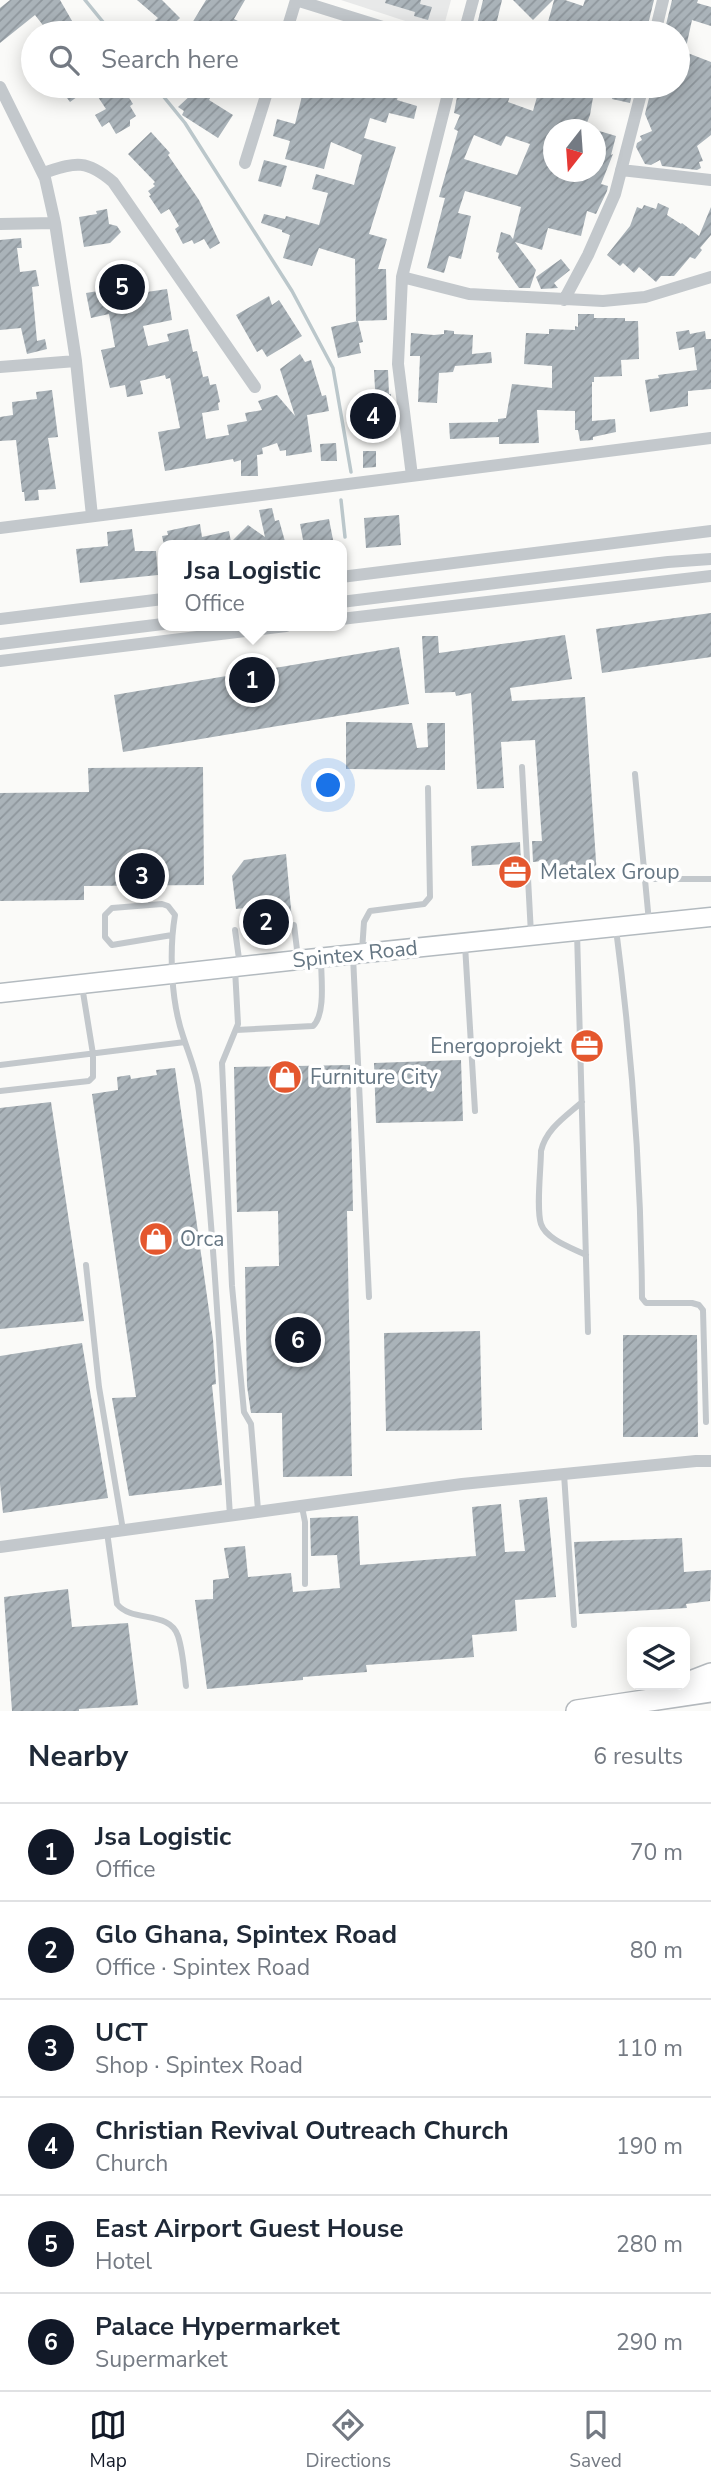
<!DOCTYPE html>
<html lang="en">
<head>
<meta charset="utf-8">
<style>
	body { margin:0; font-family:"Nunito Sans",sans-serif; background:#f2f2f3; color:#1f2937 }
	.controls { position:absolute; right:21px; bottom:21px; display:grid; overflow:hidden; border-radius:14px; box-shadow:0 4px 18px #0003 }
	.controls button { width:63px; height:63px; display:grid; place-items:center; padding:0; border:0; border-bottom:2px solid #e0e1e3; background:#fff; color:#1f2937; font:35px sans-serif }
	.compass { position:absolute; left:543px; top:119px; width:63px; height:63px; border-radius:50%; background:#fff; box-shadow:0 4px 18px #0003; rotate:197deg }
	.you { position:absolute; left:329px; top:786px; width:24px; height:24px; margin:-18px; border:5px solid #fff; border-radius:50%; background:#1a73e8; box-shadow:0 0 0 10px #1a73e833 }
	.badge { display:grid; place-items:center; width:46px; height:46px; border-radius:50%; background:#111827; color:#fff; font-size:23px; font-weight:700 }
	.pin { position:absolute; translate:-50% -50%; border:4px solid #fff; box-shadow:0 2px 7px #0006 }
	.popup { position:absolute; left:158px; top:540px; width:189px; height:91px; box-sizing:border-box; display:grid; place-content:center; border-radius:14px; background:#fff; filter:drop-shadow(0 2px 5px #0005); font-size:23px; white-space:nowrap; color:#747a83 }
	.popup b { font-size:26px; color:#1f2937 }
	.popup::after { content:''; position:absolute; left:50%; top:100%; margin-left:-14px; border:14px solid transparent; border-top-color:#fff }
	.list { margin:0; padding:0; list-style:none }
	h2 { display:flex; justify-content:space-between; align-items:center; height:91px; margin:0; padding:0 28px; font-size:30px }
	h2 small { font-size:23px; font-weight:400; color:#747a83 }
	.list li { display:grid; grid-template-columns:46px 1fr auto; gap:21px; align-items:center; box-sizing:border-box; height:98px; padding:0 28px; border-top:2px solid #e0e1e3 }
	.list b { display:block; font-size:26px; white-space:nowrap }
	.list p { margin:0; font-size:23px; white-space:nowrap; color:#747a83 }
	.list em { font-size:23px; font-style:normal; color:#747a83 }
	.icon { flex:none; width:38px; height:38px; fill:none; stroke:currentColor; stroke-width:2; stroke-linecap:round; stroke-linejoin:round }
	.map { position:relative; flex:none; width:711px; height:1711px; overflow:hidden }
	.search { position:absolute; background:#fff; box-shadow:0 4px 18px #0003; left:21px; right:21px; top:21px; height:77px; display:flex; align-items:center; gap:18px; box-sizing:border-box; padding:0 24px; border-radius:38px; color:#747a83; font-size:26px }
	.sheet { height:679px; background:#fff }
	nav { display:flex; justify-content:space-around; align-items:center; box-sizing:border-box; height:98px; border-top:2px solid #e0e1e3; background:#fff; font-size:19px; color:#747a83 }
	nav a { display:grid; justify-items:center; gap:4px }
	nav .on { color:#111827 }
	.map>svg:first-child { display:block }
	.built { fill:#e8e9e9 }
	.lines { fill:none; stroke-linecap:round; stroke-linejoin:round }
	.stream { stroke:#bbc7cb; stroke-width:3.5 }
	.building { fill:url(#building-hatch); fill-rule:evenodd }
	.secondary-casing { stroke:#b3babf; stroke-width:21 }
	.highway-casing { stroke:#b4b9bd; stroke-width:24 }
	.lane { stroke:#c3c8cc; stroke-width:6 }
	.street { stroke:#c3c8cc; stroke-width:12 }
	.secondary { stroke:#fff; stroke-width:18 }
	.highway { stroke:#fff; stroke-width:21 }
	.labels { text-anchor:middle; dominant-baseline:central; stroke-width:7; stroke-linejoin:round; paint-order:stroke }
	.poi-label { font-size:21px; fill:#657683; stroke:#fff; text-anchor:start }
	.street-label { font-size:21px; fill:#657683; stroke:#fff }
</style>
</head>
<body>
<div class="map">
<svg width="711" height="1711" viewBox="0 0 711 1711">
	<defs>
		<pattern id="building-hatch" width="6" height="6" patternUnits="userSpaceOnUse" patternTransform="scale(1.75)"><rect width="6" height="6" fill="#aab3b9"/><path d="M-1 1l2-2M0 6l6-6M5 7l2-2" fill="none" stroke="#8e969c"/></pattern>
	</defs>
	<rect width="100%" height="100%" fill="#fafaf8"/>
	<path class="built" d="M341 0H451L442 33Z"/>
	<g class="lines">
		<path class="stream" d="M85 0 112 33
			M155 86 185 123 292 291 333 368 351 472
			M341 500 345 537"/>
	</g>
	<path class="building" d="M10 0H60L79 33H49L35 15 0 43V8Z
		M137 0H162L180 18 164 33H142L158 18Z
		M206 0H245L234 19 246 25 242 33H186Z
		M386 0H421L420 4 432 7 428 20 414 16 415 12 385 3Z
		M483 0H502L494 33H475Z
		M513 0H553L533 20Z
		M554 0H565L583 6 585 0H654L646 33H545Z
		M672 0H698L697 3 711 7V26L692 20 685 52 711 62V135L697 146 703 161 699 162 701 168 697 170 662 166 660 160 651 165 645 164 636 147 637 143 642 140 640 136 652 131 645 114 652 86H678V33H664Z
		M58 86H92L70 102Z
		M203 86H217L209 100 233 115 218 138 182 115 184 111 178 107 192 94 195 95 197 92 199 93Z
		M299 86H401L397 100 417 106 414 119 389 113 386 123 370 118 364 138 396 147 369 234 387 239 378 269H386L387 320 356 321 355 259 319 248 312 266 283 258 290 235 282 232V230L261 223 264 214 285 219 286 216 319 225 328 193 312 189 316 174 354 185 362 155 331 142 324 169 285 159 290 141 273 136 277 119 295 124 302 96 296 94Z
		M459 86H486V88L510 96 508 102 533 111 540 86 560 89 561 86H595L590 115 584 130H554V172H596V130L616 136 611 155 613 154 601 184 608 186 607 191 596 214 587 211 581 236 548 228 542 250 515 242 536 270 530 288H519L498 258 499 253 496 252 501 232 510 235 513 239 521 207 465 191 458 213 471 216 461 259 449 256 444 273 427 268 445 198 439 197 458 131 454 129 460 115 454 113ZM474 135 501 146 506 136 530 144 517 175 464 159Z
		M615 86H634L630 103 612 99Z
		M114 87 119 94 122 92 125 97 128 96 133 104 130 106 136 116 130 120V126L116 134 109 122 102 127 95 115 106 109 98 97Z
		M151 132 170 153 168 155 199 200 220 243 210 249 204 239 194 244 192 240 183 244 175 229 179 226 169 209 161 214 149 196 151 195 148 191 155 186 153 184 155 182 128 154Z
		M264 160 287 166 281 187 258 181Z
		M658 203 669 208 667 215 681 224 682 223 699 236 711 207V235L700 248 702 250 695 259 690 257 674 276H661L656 282 639 267 634 273 623 263 620 266 607 255 630 226 637 207 642 209 644 205 656 209Z
		M107 209 109 224 117 226 121 232 110 243 84 247 79 217 97 214 96 211Z
		M21 238 22 248H17L20 272 36 270 39 286 32 287 37 341 45 339 47 349 27 354 21 328 0 330V240Z
		M561 259 570 270 554 283 558 288 541 289 536 277Z
		M127 278 129 285 135 284 136 289 146 287 147 292 167 289 172 320 143 326 148 346 169 341 167 334 188 329 193 352 197 351 203 377 208 376 210 385 216 384 220 402 218 403 219 410 202 413 206 439 229 435 227 425 247 421 245 413 262 410 258 401 277 395 295 416 280 369 300 354 305 362 311 360 322 396 326 395 329 411 307 415 312 452 286 456V450L280 451 277 443 262 448 263 454 257 455 258 476H241V460L234 462 233 459 165 471 158 432 180 428 170 378 166 379 165 375 140 381 143 394 127 397 125 385 110 388 101 350 115 347 109 314 91 318 86 293 116 288 114 280Z
		M269 296 272 305 279 300 302 336 267 357 262 349 257 352 236 315Z
		M578 314H594V318H625V321H638L639 359 621 360 622 376 594 377V382H592V421L615 419 616 432 593 437V440L580 441 578 430H575V411L537 410 539 443 499 444V437L450 439 449 423 498 422V419L506 418 512 384 552 388V366L524 364 526 333 549 334V329L575 330V326L578 327Z
		M358 321 363 342 359 343 361 353 338 358 331 327Z
		M444 330 454 331V334L473 335 472 354 491 352 492 363 455 366 453 372 439 373 437 403 418 402 420 356H410L411 333 434 335 444 334Z
		M689 330 690 334 705 331 706 339H711V389L688 391V406L650 412 645 380 659 378 658 375 697 370 694 347 679 350 676 332Z
		M374 370H388L389 394H391V405H388L389 428 364 429V407H376Z
		M52 390 58 437 48 438 56 489 38 490 39 500 25 501 24 492H22L16 440 0 441V417L13 415 12 402 37 399 36 392Z
		M336 443 337 461H321L320 444Z
		M363 451H376V467L363 468Z
		M272 508 275 521 279 520 286 545H164L162 536 168 535 167 531 200 524 202 537 229 531 231 542 248 525 265 537 259 510Z
		M399 515 401 545 366 548 364 518Z
		M329 519 334 545H304L300 524Z
		M132 529 135 551H156L158 575 80 583 76 549 108 546 107 532Z
		M711 613V657L602 673 596 629Z
		M565 635 572 679 510 688 512 701 585 697 597 876 544 879 543 861 533 862 532 841H542L535 740 501 742 504 788 477 789 471 693 456 696 455 692 425 693 422 636H438L439 653Z
		M399 647 409 704 123 752 114 695Z
		M346 722 412 723 417 748 428 747 427 723H445V770L346 769Z
		M203 767 204 885 84 886V900L0 901V793L89 792 88 768Z
		M520 842 521 863 472 866 471 846Z
		M286 854 292 920 275 922 273 905 236 909 232 876 244 860Z
		M461 1060 463 1121 376 1123 374 1063Z
		M350 1065 353 1211H347L352 1476 283 1477 282 1413H251L247 1386 245 1267 279 1266 278 1211 237 1212 234 1067Z
		M175 1068 213 1339 216 1384 212 1385 222 1485 129 1496 112 1398 136 1397 92 1094 118 1090 117 1077 130 1075 131 1079 157 1075 156 1070Z
		M51 1102 84 1321 0 1329V1108Z
		M480 1331 482 1430 386 1431 384 1333Z
		M623 1335H697L698 1437H623Z
		M82 1343 108 1498 3 1513 0 1484V1356Z
		M547 1497 556 1597 515 1600 517 1631 472 1635 474 1657 366 1665 367 1672 303 1677V1680L207 1689 195 1600 213 1599V1580L229 1578 224 1548 245 1546 248 1577 291 1573 293 1592 340 1588 337 1555 311 1556 310 1518 358 1516 360 1565 476 1556 472 1507 501 1504 505 1552 525 1551 519 1500Z
		M682 1538 684 1572 711 1570 710 1601 686 1604 687 1608 579 1614 574 1542Z
		M68 1589 72 1627 128 1623 138 1705 79 1709V1711H12L4 1597Z"/>
	<g class="lines">
		<g class="secondary-casing">
			<path id="secondary" d="M0 993 298 960 711 917"/>
		</g>
		<g class="highway-casing">
			<path id="highway" d="M685 1684 711 1674
				M577 1711 711 1691"/>
		</g>
		<path class="lane" d="M522 767 531 934
			M635 774 649 922
			M645 879H711
			M294 925 298 958
			M616 929C632 1052 641 1174 642 1298L646 1303H692L699 1305 703 1310 706 1422
			M235 930 240 966
			M577 932 588 1332
			M172 935 112 945 105 937V915L112 908 162 904 168 906 175 915C169 951 171 1001 183 1036 189 1055 197 1072 199 1092 214 1233 221 1375 230 1516
			M465 945 475 1111
			M362 951 364 922 370 911 424 904 430 897 428 788
			M353 956 369 1297
			M235 969 238 1024 222 1063 232 1286 244 1412 251 1424 258 1510
			M236 1030 313 1026C326 1014 321 977 321 959
			M0 1065 185 1042
			M0 1091 89 1081 93 1077V1054L82 986
			M582 1102C565 1117 546 1129 541 1151 541 1168 536 1209 541 1224 546 1239 572 1248 586 1255
			M86 1265 99 1387 123 1530
			M564 1474 574 1625
			M302 1507 305 1522V1584
			M107 1532 117 1604C132 1623 169 1610 178 1636 183 1651 184 1670 186 1686"/>
		<path class="street" d="M296 0 402 33
			M286 33 296 0
			M464 33 473 0
			M655 33 663 0
			M0 87 45 178 55 223 76 361 92 516
			M245 163 269 86
			M621 170 711 180
			M43 173C75 163 85 158 113 182L255 387
			M0 224 55 223
			M402 277 469 294 603 301 645 297 711 277
			M564 300 588 255 615 194 643 86
			M0 367 76 361
			M412 476 398 364 402 277 450 86
			M0 528 711 438
			M341 577 711 531
			M341 602 668 562 711 559
			M0 619 163 599
			M341 619 711 576
			M0 644 163 624
			M0 661 286 626
			M0 1547 462 1484 696 1461H711"/>
		<use href="#secondary" class="secondary"/>
		<use href="#highway" class="highway"/>
	</g>
	<defs>
		<g id="office-disc" transform="scale(1.75)"><circle r="9.5" fill="#e4572e" stroke="#fff"/><path d="M-6-3h4V-5.5h4V-3h4V5H-6ZM-1-4.5V-3h2v-1.5ZM-6 0V1H6V0Z" fill="#fff"/></g>
		<g id="shop-disc" transform="scale(1.75)"><circle r="9.5" fill="#e4572e" stroke="#fff"/><path d="M-5-2.5h2.3a2.7 3.5 0 0 1 5.4 0H5L5.5 6h-11ZM-1.5-2.5h3a1.5 2.3 0 0 0-3 0Z" fill="#fff"/></g>
	</defs>
	<g fill-rule="evenodd">
		<use href="#office-disc" x="515" y="872"/>
		<use href="#office-disc" x="587" y="1046"/>
		<use href="#shop-disc" x="285" y="1077"/>
		<use href="#shop-disc" x="156" y="1239"/>
	</g>
	<g class="labels">
		<g class="poi-label">
			<text x="540" y="872">Metalex Group</text>
			<text x="562" y="1046" text-anchor="end">Energoprojekt</text>
			<text x="310" y="1077">Furniture City</text>
			<text x="180" y="1239">Orca</text>
		</g>
		<g class="street-label">
			<text transform="translate(355 954) rotate(-6)">Spintex Road</text>
		</g>
	</g>
</svg>
<div class="controls">
<button><svg class="icon" aria-label="layers" viewBox="0 0 24 24"><path d="M12 4l9 5-9 5-9-5zM3 14l9 5 9-5"/></svg></button>
</div>
<svg class="compass" viewBox="-18 -18 36 36"><path d="M0-13l5 13h-10z" fill="#e53935"/><path d="M0 13l5-13h-10z" fill="#747a83"/></svg>
<div class="you"></div>
<div class="pin badge" style="left:252px;top:680px">1</div>
<div class="popup"><b>Jsa Logistic</b>Office</div>
<div class="pin badge" style="left:266px;top:922px">2</div>
<div class="pin badge" style="left:142px;top:876px">3</div>
<div class="pin badge" style="left:373px;top:416px">4</div>
<div class="pin badge" style="left:122px;top:287px">5</div>
<div class="pin badge" style="left:298px;top:1340px">6</div>
<div class="search"><svg class="icon" aria-label="search" viewBox="0 0 24 24"><circle cx="10" cy="10" r="6"/><path d="M15 15l6 6"/></svg>Search here</div>
</div>
<section class="sheet">
<h2>Nearby<small>6 results</small></h2>
<ul class="list">
<li><span class="badge">1</span><div><b>Jsa Logistic</b><p>Office</p></div><em>70 m</em></li>
<li><span class="badge">2</span><div><b>Glo Ghana, Spintex Road</b><p>Office · Spintex Road</p></div><em>80 m</em></li>
<li><span class="badge">3</span><div><b>UCT</b><p>Shop · Spintex Road</p></div><em>110 m</em></li>
<li><span class="badge">4</span><div><b>Christian Revival Outreach Church</b><p>Church</p></div><em>190 m</em></li>
<li><span class="badge">5</span><div><b>East Airport Guest House</b><p>Hotel</p></div><em>280 m</em></li>
<li><span class="badge">6</span><div><b>Palace Hypermarket</b><p>Supermarket</p></div><em>290 m</em></li>
</ul>
</section>
<nav>
<a class="on"><svg class="icon" aria-label="map" viewBox="0 0 24 24"><path d="M3 6l6-2 6 2 6-2v14l-6 2-6-2-6 2zM9 4v14M15 6v14"/></svg>Map</a>
<a><svg class="icon" aria-label="directions" viewBox="0 0 24 24"><path d="M12 3l9 9-9 9-9-9zM9 14v-3h6M13 9l2 2-2 2"/></svg>Directions</a>
<a><svg class="icon" aria-label="saved" viewBox="0 0 24 24"><path d="M7 4h10v16l-5-4-5 4z"/></svg>Saved</a>
</nav>
</body>
</html>
